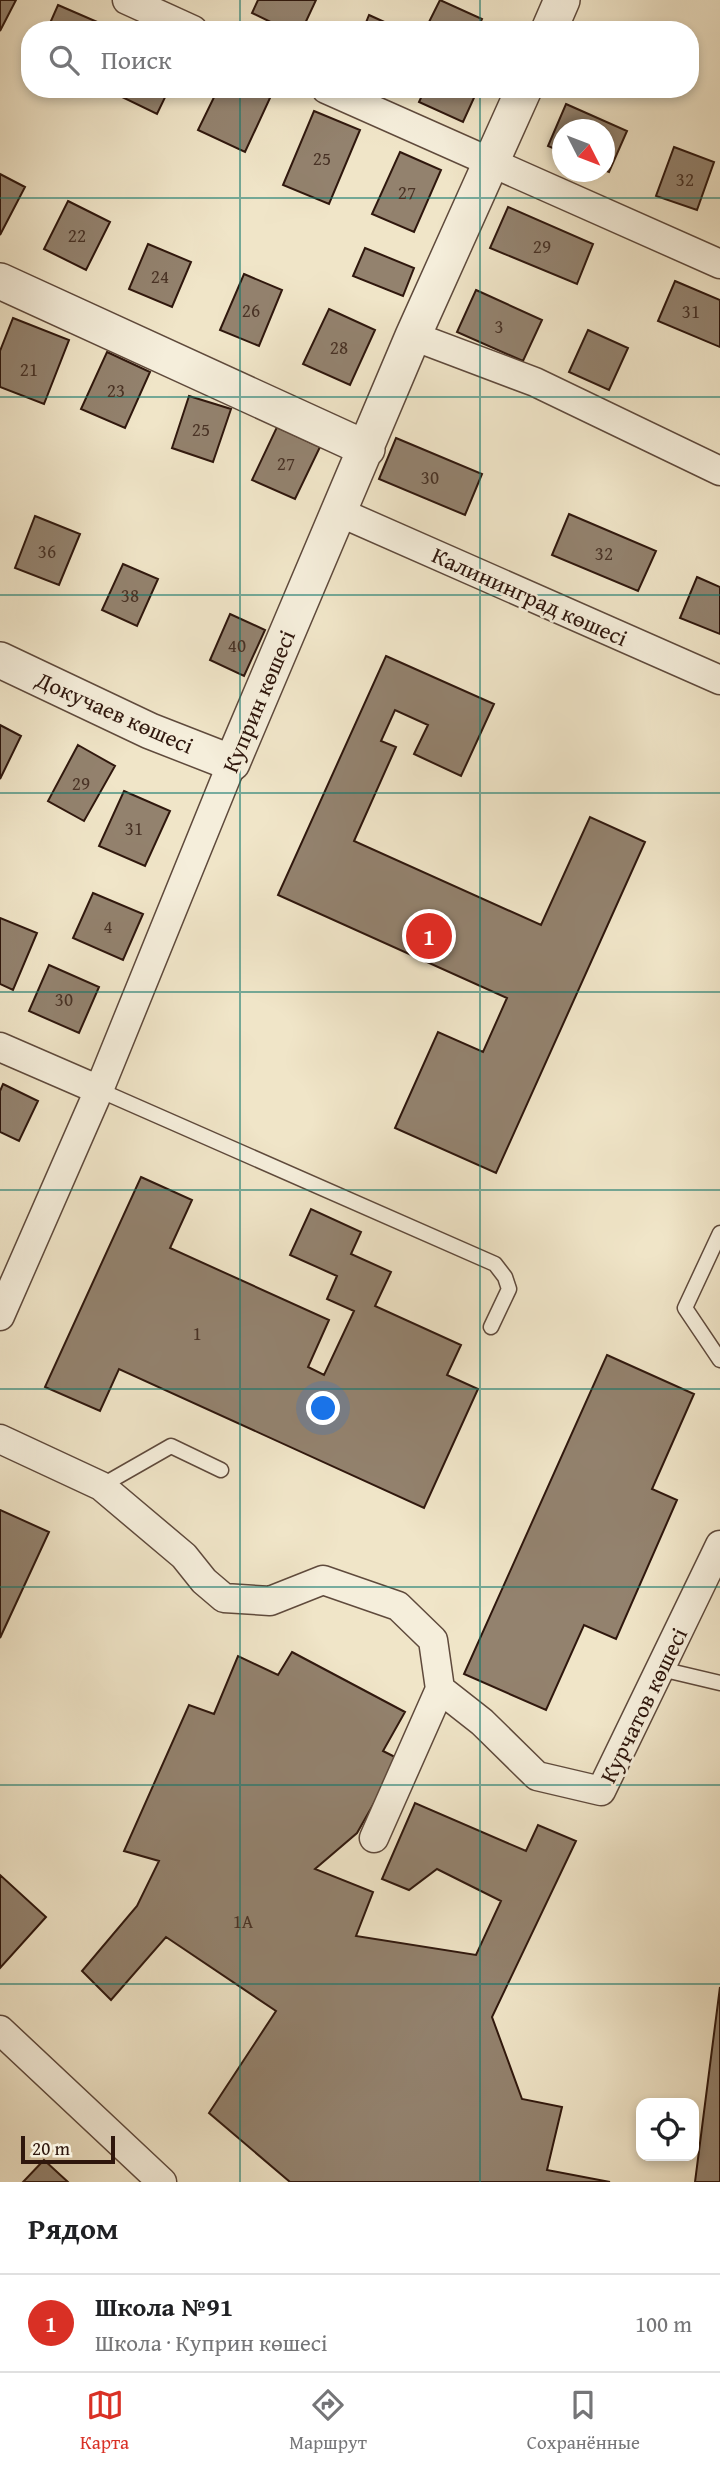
<!DOCTYPE html>
<html lang="ru">
<head>
<meta charset="utf-8">
<style>
	body { margin:0; font-family:"Gentium Book Plus",serif; background:#f6f6f6; color:#202124 }
	.controls { position:absolute; right:21px; bottom:21px; display:grid; overflow:hidden; border-radius:14px; box-shadow:0 4px 10px #0003 }
	.controls button { width:63px; height:63px; display:grid; place-items:center; padding:0; border:0; border-bottom:2px solid #e0e0e0; background:#fff; color:#202124; font:35px sans-serif }
	.compass { position:absolute; left:552px; top:119px; width:63px; height:63px; border-radius:50%; background:#fff; box-shadow:0 4px 10px #0003; rotate:132deg }
	.scale { position:absolute; left:21px; bottom:18px; width:94px; box-sizing:border-box; padding-left:7px; border:4px solid #2f170d; border-top:0; font-size:19px; line-height:24px; white-space:nowrap; color:#2f170d; -webkit-text-stroke:5px #f5eedb; paint-order:stroke }
	.you { position:absolute; left:324px; top:1409px; width:24px; height:24px; margin:-18px; border:5px solid #fff; border-radius:50%; background:#1a73e8; box-shadow:0 0 0 10px #1a73e833 }
	.badge { display:grid; place-items:center; width:46px; height:46px; border-radius:50%; background:#d93025; color:#fff; font-size:23px; font-weight:700 }
	.pin { position:absolute; translate:-50% -50%; border:4px solid #fff; box-shadow:0 2px 7px #0006 }
	.list { margin:0; padding:0; list-style:none }
	h2 { display:flex; justify-content:space-between; align-items:center; height:91px; margin:0; padding:0 28px; font-size:30px }
	h2 small { font-size:23px; font-weight:400; color:#757577 }
	.list li { display:grid; grid-template-columns:46px 1fr auto; gap:21px; align-items:center; box-sizing:border-box; height:98px; padding:0 28px; border-top:2px solid #e0e0e0 }
	.list b { display:block; font-size:26px; white-space:nowrap }
	.list p { margin:0; font-size:23px; white-space:nowrap; color:#757577 }
	.list em { font-size:23px; font-style:normal; color:#757577 }
	.icon { flex:none; width:38px; height:38px; fill:none; stroke:currentColor; stroke-width:2; stroke-linecap:round; stroke-linejoin:round }
	.map { position:relative; flex:none; width:720px; height:2182px; overflow:hidden }
	.search { position:absolute; background:#fff; box-shadow:0 4px 10px #0003; left:21px; right:21px; top:21px; height:77px; display:flex; align-items:center; gap:18px; box-sizing:border-box; padding:0 24px; border-radius:28px; color:#757577; font-size:26px }
	.sheet { height:189px; background:#fff }
	nav { display:flex; justify-content:space-around; align-items:center; box-sizing:border-box; height:98px; border-top:2px solid #e0e0e0; background:#fff; font-size:19px; color:#757577 }
	nav a { display:grid; justify-items:center; gap:4px }
	nav .on { color:#d93025 }
	.map>svg:first-child { display:block }
	.building { fill:#93826e; stroke:#2f170d; stroke-width:2 }
	.lines { fill:none; stroke-linecap:round; stroke-linejoin:round }
	.service-casing { stroke:#5f4a3c; stroke-width:17 }
	.minor-casing { stroke:#5f4a3c; stroke-width:31 }
	.tertiary-casing { stroke:#5f4a3c; stroke-width:38 }
	.service { stroke:#f5eedb; stroke-width:14 }
	.minor { stroke:#f5eedb; stroke-width:28 }
	.tertiary { stroke:#f5eedb; stroke-width:35 }
	.grid { fill:none; stroke:#0f766e; stroke-width:2; stroke-opacity:0.55 }
	.labels { text-anchor:middle; dominant-baseline:central; stroke-width:5; stroke-linejoin:round; paint-order:stroke }
	.number-label { font-size:19px; fill:#483225 }
	.street-label { font-size:23px; fill:#2f170d; stroke:#f5eedb }
</style>
</head>
<body>
<div class="map">
<svg width="720" height="2182" viewBox="0 0 720 2182">
	<rect width="100%" height="100%" fill="#f0e5c8"/>
	<filter id="stains"><feTurbulence type="fractalNoise" baseFrequency=".00286" numOctaves="4"/><feColorMatrix values="0 0 0 0 .2 0 0 0 0 .09 0 0 0 0 .02 0 0 0 .5 -.17"/></filter>
	<radialGradient id="worn" r=".72"><stop offset=".6" stop-color="#630" stop-opacity="0"/><stop offset="1" stop-color="#630" stop-opacity=".3"/></radialGradient>
	<path class="building" d="M0 0H16L0 31Z
		M258 0H316L302 30H287L252 13Z
		M440 0 482 19 477 30H425Z
		M58 5 102 24 99 30H47Z
		M369 15 402 30H363Z
		M123 89H169L157 114 120 96Z
		M218 89H251L270 98 245 152 198 130Z
		M425 89H478L463 122 419 102Z
		M566 104 627 131 609 172 604 170V130H562V152L548 146Z
		M314 111 360 130 329 204 283 185Z
		M674 147 714 162 697 210 656 196Z
		M400 152 441 170 414 232 372 214Z
		M0 174 25 187 0 235Z
		M68 201 110 222 86 270 44 249Z
		M508 207 593 244 577 284 490 248Z
		M148 244 191 262 172 307 129 289Z
		M365 248 414 268 403 296 353 276Z
		M244 274 282 290 259 346 220 330Z
		M675 281 720 300V347L658 321Z
		M476 290 542 320 523 361 457 332Z
		M329 309 375 330 350 385 303 364Z
		M13 318 69 340 44 404 0 387V351Z
		M588 330 628 348 609 390 569 372Z
		M107 352 150 372 125 428 81 409Z
		M189 396 231 409 213 462 172 448Z
		M277 427 320 447 295 499 252 480Z
		M396 438 482 474 465 515 379 479Z
		M569 514 656 551 638 591 552 555Z
		M35 516 80 534 59 585 15 568Z
		M123 564 158 579 137 626 102 610Z
		M697 577 720 587V634L680 618Z
		M230 614 265 630 244 676 210 660Z
		M386 656 494 704 461 776 414 754 428 725 395 710 381 741 396 747 354 841 541 925 590 817 645 842 496 1173 395 1128 438 1032 483 1052 507 998 278 895Z
		M0 725 21 736 0 779Z
		M78 745 115 766 84 821 48 801Z
		M124 791 170 811 145 866 99 846Z
		M93 893 143 914 123 960 73 938Z
		M0 918 37 933 13 990 0 984Z
		M49 965 99 987 79 1033 29 1011Z
		M3 1084 38 1101 19 1141 0 1132V1091Z
		M141 1177 192 1200 170 1248 329 1320 308 1367 324 1375 354 1311 327 1299 337 1276 290 1255 311 1209 361 1232 351 1254 391 1272 375 1306 461 1345 447 1375 478 1389 424 1508 119 1369 100 1411 45 1387Z
		M607 1355 694 1394 652 1489 677 1500 616 1639 584 1625 546 1710 464 1674Z
		M0 1510 49 1532 0 1638Z
		M292 1652 405 1712 383 1751 399 1759 357 1833 315 1869 373 1892 356 1936 476 1955 501 1901 437 1869 409 1890 382 1879 415 1803 526 1851 538 1825 576 1841 492 2017 522 2099 562 2107 547 2170 610 2182H290L209 2113 276 2011 166 1937 111 2000 82 1971 137 1906 159 1861 124 1851 189 1705 214 1714 238 1656 278 1675Z
		M0 1875 46 1917 0 1968Z
		M720 1987V2182H695Z
		M44 2160 68 2182H23Z"/>
	<g class="lines">
		<g class="service-casing">
			<path id="service" d="M99 1090 495 1264 505 1277 509 1289 491 1327
				M720 1233 685 1308 720 1360
				M101 1486 171 1446 221 1470
				M661 1669 720 1683"/>
		</g>
		<g class="minor-casing">
			<path id="minor" d="M127 0 193 30
				M326 89 720 264
				M413 336 535 382 720 471
				M339 512 720 680
				M0 1047 99 1090
				M0 1316 99 1090 232 763
				M0 1439 101 1486 184 1556 204 1581 224 1598 270 1601 323 1580 398 1606 433 1640 440 1689 482 1722 537 1776 601 1791 720 1545
				M374 1838 440 1689
				M0 2030 162 2182"/>
		</g>
		<g class="tertiary-casing">
			<path id="tertiary" d="M549 30 562 0
				M0 281 367 449
				M0 660 150 731 232 763 413 336 524 89"/>
		</g>
		<use href="#service" class="service"/>
		<use href="#minor" class="minor"/>
		<use href="#tertiary" class="tertiary"/>
	</g>
	<path class="grid" d="M240 0V30M480 0V30M240 89V2182M480 89V2182M0 198H720M0 397H720M0 595H720M0 793H720M0 992H720M0 1190H720M0 1389H720M0 1587H720M0 1785H720M0 1984H720"/>
	<g class="labels">
		<g class="number-label">
			<text x="322" y="158">25</text>
			<text x="685" y="179">32</text>
			<text x="407" y="192">27</text>
			<text x="77" y="235">22</text>
			<text x="542" y="246">29</text>
			<text x="160" y="276">24</text>
			<text x="251" y="310">26</text>
			<text x="691" y="311">31</text>
			<text x="499" y="326">3</text>
			<text x="339" y="347">28</text>
			<text x="29" y="369">21</text>
			<text x="116" y="390">23</text>
			<text x="201" y="429">25</text>
			<text x="286" y="463">27</text>
			<text x="430" y="477">30</text>
			<text x="47" y="551">36</text>
			<text x="604" y="553">32</text>
			<text x="130" y="595">38</text>
			<text x="237" y="645">40</text>
			<text x="81" y="783">29</text>
			<text x="134" y="828">31</text>
			<text x="108" y="926">4</text>
			<text x="64" y="999">30</text>
			<text x="197" y="1333">1</text>
			<text x="243" y="1921">1А</text>
		</g>
		<g class="street-label">
			<text transform="translate(530 596) rotate(24)">Калининград көшесі</text>
			<text transform="translate(258 701) rotate(-67)">Куприн көшесі</text>
			<text transform="translate(115 712) rotate(24)">Докучаев көшесі</text>
			<text transform="translate(643 1705) rotate(-64)">Курчатов көшесі</text>
		</g>
	</g>
	<rect width="100%" height="100%" filter="url(#stains)"/>
	<rect width="100%" height="100%" fill="url(#worn)"/>
</svg>
<div class="controls">
<button><svg class="icon" aria-label="locate" viewBox="0 0 24 24"><circle cx="12" cy="12" r="6"/><path d="M12 2v4M12 18v4M2 12h4M18 12h4"/></svg></button>
</div>
<svg class="compass" viewBox="-18 -18 36 36"><path d="M0-13l5 13h-10z" fill="#e53935"/><path d="M0 13l5-13h-10z" fill="#757577"/></svg>
<div class="scale">20 m</div>
<div class="you"></div>
<div class="pin badge" style="left:429px;top:936px">1</div>
<div class="search"><svg class="icon" aria-label="search" viewBox="0 0 24 24"><circle cx="10" cy="10" r="6"/><path d="M15 15l6 6"/></svg>Поиск</div>
</div>
<section class="sheet">
<h2>Рядом<small></small></h2>
<ul class="list">
<li><span class="badge">1</span><div><b>Школа №91</b><p>Школа · Куприн көшесі</p></div><em>100 m</em></li>
</ul>
</section>
<nav>
<a class="on"><svg class="icon" aria-label="map" viewBox="0 0 24 24"><path d="M3 6l6-2 6 2 6-2v14l-6 2-6-2-6 2zM9 4v14M15 6v14"/></svg>Карта</a>
<a><svg class="icon" aria-label="directions" viewBox="0 0 24 24"><path d="M12 3l9 9-9 9-9-9zM9 14v-3h6M13 9l2 2-2 2"/></svg>Маршрут</a>
<a><svg class="icon" aria-label="saved" viewBox="0 0 24 24"><path d="M7 4h10v16l-5-4-5 4z"/></svg>Сохранённые</a>
</nav>
</body>
</html>
